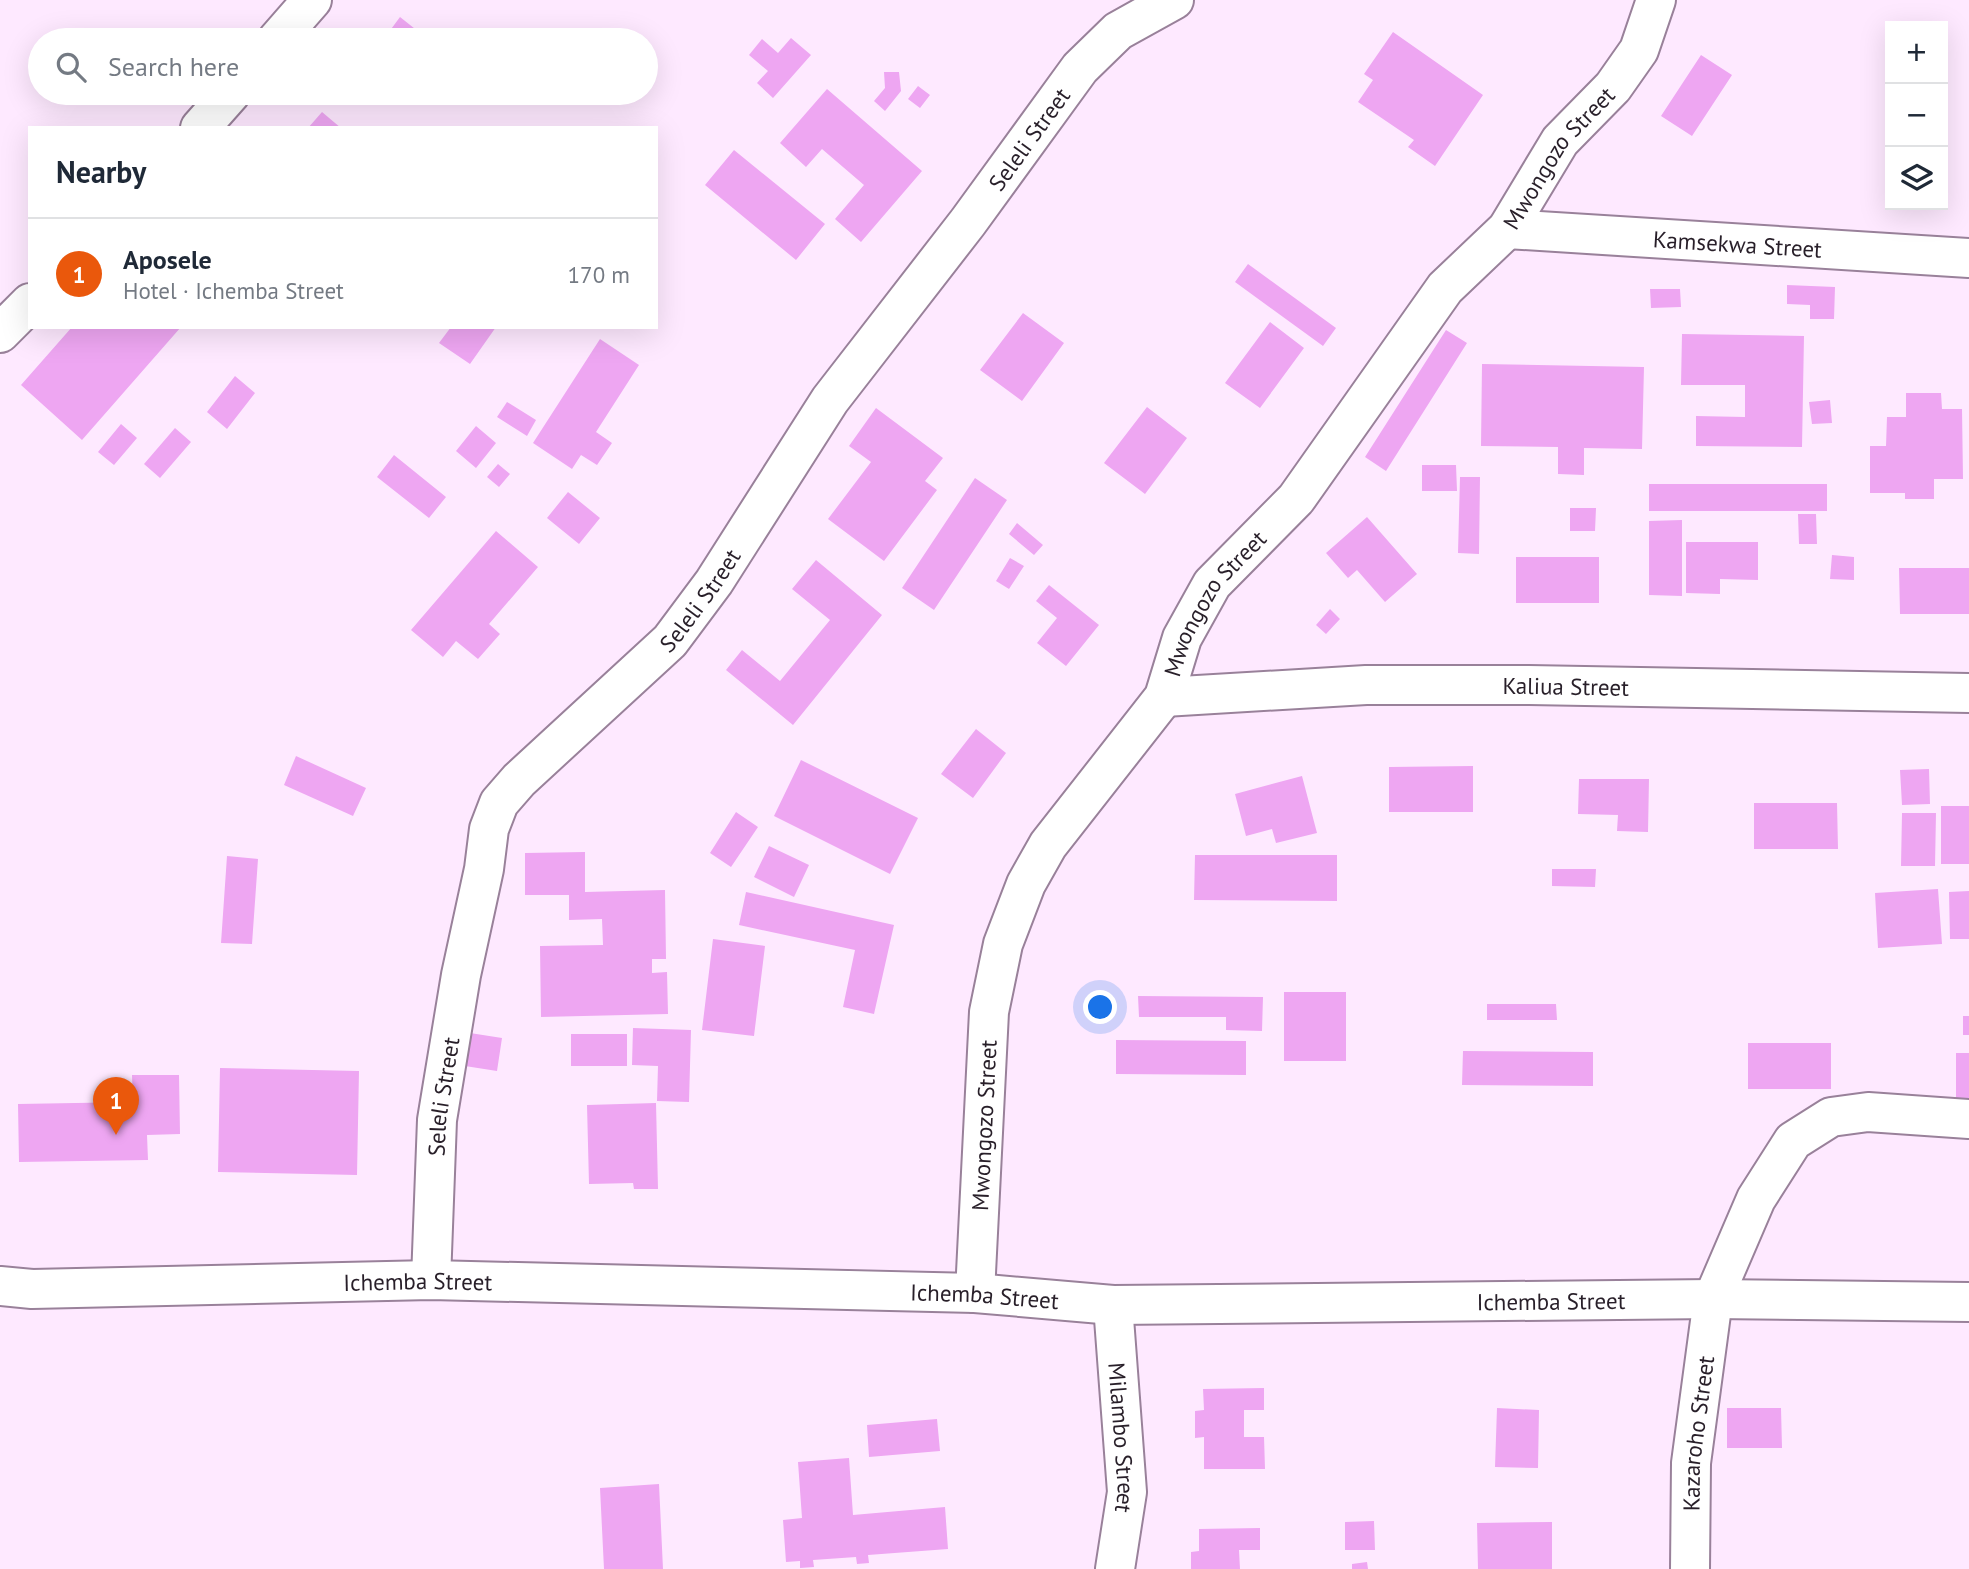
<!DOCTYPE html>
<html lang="en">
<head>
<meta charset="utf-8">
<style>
	body { margin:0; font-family:"PT Sans",sans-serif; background:#f2f2f3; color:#1f2937 }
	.controls { position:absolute; right:21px; top:21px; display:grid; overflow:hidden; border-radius:0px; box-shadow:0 7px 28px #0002 }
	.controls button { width:63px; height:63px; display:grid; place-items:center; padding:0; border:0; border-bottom:2px solid #e0e1e3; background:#fff; color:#1f2937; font:35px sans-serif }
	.you { position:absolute; left:1101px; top:1008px; width:24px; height:24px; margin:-18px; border:5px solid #fff; border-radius:50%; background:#1a73e8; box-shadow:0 0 0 10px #1a73e833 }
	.badge { display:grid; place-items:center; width:46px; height:46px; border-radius:50%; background:#ea580c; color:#fff; font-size:23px; font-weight:700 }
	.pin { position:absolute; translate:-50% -58px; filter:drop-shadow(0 2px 4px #0008) }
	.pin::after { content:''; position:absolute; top:37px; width:24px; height:21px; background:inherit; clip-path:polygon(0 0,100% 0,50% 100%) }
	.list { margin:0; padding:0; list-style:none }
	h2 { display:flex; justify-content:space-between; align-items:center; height:91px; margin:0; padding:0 28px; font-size:30px }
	h2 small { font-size:23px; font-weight:400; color:#747a83 }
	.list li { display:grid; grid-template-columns:46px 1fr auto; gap:21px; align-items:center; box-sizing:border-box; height:112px; padding:0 28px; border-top:2px solid #e0e1e3 }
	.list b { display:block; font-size:26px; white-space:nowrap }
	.list p { margin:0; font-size:23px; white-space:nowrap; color:#747a83 }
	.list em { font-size:23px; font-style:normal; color:#747a83 }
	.icon { flex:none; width:38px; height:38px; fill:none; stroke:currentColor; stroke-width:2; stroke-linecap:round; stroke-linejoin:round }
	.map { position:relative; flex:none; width:1969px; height:1569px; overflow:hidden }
	.search { position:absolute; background:#fff; box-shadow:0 7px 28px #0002; left:28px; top:28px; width:630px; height:77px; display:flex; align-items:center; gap:18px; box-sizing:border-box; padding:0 24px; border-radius:38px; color:#747a83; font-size:26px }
	.panel { position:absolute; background:#fff; box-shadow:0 7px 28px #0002; left:28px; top:126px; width:630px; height:203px; border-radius:0px }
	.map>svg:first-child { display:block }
	.building { fill:#eea6f2 }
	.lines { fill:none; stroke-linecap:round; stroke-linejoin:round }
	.minor-casing { stroke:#99819a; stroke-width:42 }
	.minor { stroke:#fff; stroke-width:38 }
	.labels { text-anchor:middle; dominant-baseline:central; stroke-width:7; stroke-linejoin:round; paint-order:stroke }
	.street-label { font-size:23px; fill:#281f29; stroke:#fefefe }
</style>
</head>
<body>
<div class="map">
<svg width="1969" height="1569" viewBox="0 0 1969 1569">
	<rect width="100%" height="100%" fill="#fee9ff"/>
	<path class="building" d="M400 17 429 40H383Z
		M1393 32 1483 95 1435 166 1408 147 1414 140 1358 102 1373 80 1364 74Z
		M791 38 811 55 773 98 757 83 768 71 749 55 762 39 778 53Z
		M1701 55 1732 75 1692 136 1661 116Z
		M884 72H899L901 91 885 111 874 101 885 88Z
		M918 86 930 95 920 108 908 99Z
		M827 89 922 171 861 242 835 219 864 185 822 149 806 167 780 143Z
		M322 112 341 128H308Z
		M734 150 825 224 796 260 705 185Z
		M1248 264 1336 328 1323 346 1235 282Z
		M1787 285 1835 287 1834 319H1810V305L1787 304Z
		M1650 289H1680L1681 307 1651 308Z
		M1023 313 1064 343 1022 401 980 370Z
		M1270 322 1304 348 1260 408 1225 383Z
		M72 327H181L82 440 21 385Z
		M451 327H496L470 364 439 343Z
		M1446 330 1467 343 1386 471 1365 457Z
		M1682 334 1804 336 1802 447 1696 446V416L1745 417V385H1681Z
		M600 339 639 365 596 432 612 443 597 465 581 455 572 469 533 443Z
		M1482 364 1644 367 1642 449 1584 448V475L1558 474V447L1481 446Z
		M235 376 255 393 227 429 207 412Z
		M1906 393H1941L1942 409H1962L1963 479H1934V499H1905V493H1870V446H1886L1887 417H1906Z
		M1830 400 1832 423 1812 424 1809 402Z
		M507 402 536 420 527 436 497 417Z
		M1147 407 1187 438 1145 494 1104 463Z
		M876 408 943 458 925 481 937 490 884 561 828 519 871 462 849 446Z
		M121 424 137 438 114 465 98 452Z
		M476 426 496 443 476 468 456 451Z
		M175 428 191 442 160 478 144 464Z
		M394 455 446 497 429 518 377 477Z
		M498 464 510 474 499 487 487 477Z
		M1422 465H1456L1457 491H1422Z
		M1460 477H1480L1479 554 1458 553Z
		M975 478 1007 500 934 610 902 588Z
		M1649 484H1827V511H1649Z
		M568 492 600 518 579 544 547 518Z
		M1570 508H1596L1595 531H1570Z
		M1798 514H1816L1817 544H1799Z
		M1367 517 1417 574 1385 602 1357 570 1348 578 1326 553Z
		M1682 520V596L1649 595V521Z
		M1017 523 1043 545 1034 555 1009 534Z
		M496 531 538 567 489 624 500 634 478 659 456 641 443 657 411 630Z
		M1686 542H1758V580L1720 579V594L1686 593Z
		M1832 555 1854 557V580L1830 579Z
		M1516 557H1599V603H1516Z
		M1010 558 1024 566 1009 589 996 581Z
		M816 560 882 615 793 725 726 670 742 650 780 681 830 620 792 589Z
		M1899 568H1969V614H1900Z
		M1049 585 1099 625 1066 666 1037 643 1057 618 1036 601Z
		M1330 609 1340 619 1326 634 1316 625Z
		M976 729 1006 753 973 798 941 774Z
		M296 756 366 788 353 816 284 785Z
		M801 760 918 818 890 874 774 816Z
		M1473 766V812H1389V767Z
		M1929 769 1930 804 1902 805 1900 770Z
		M1302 776 1317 833 1276 843 1272 829 1246 836 1235 794Z
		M1579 779H1649L1648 832 1617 831 1618 815 1578 814Z
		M1754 803H1837L1838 849H1754Z
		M1941 806H1969V864H1941Z
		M736 812 758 827 731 867 710 853Z
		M1902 813H1936L1935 866H1901Z
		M769 846 809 865 794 897 754 877Z
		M585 852V892L665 890 666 959H652V973L667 972 668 1014 541 1017 540 946 603 945 602 919 569 920V895H525V853Z
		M1195 855H1337V901L1194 900Z
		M227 856 258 859 252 944 221 943Z
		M1552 869H1596L1595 887 1552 886Z
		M1938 889 1942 944 1878 948 1875 893Z
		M1969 891V939H1950L1949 892Z
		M746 892 894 925 874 1014 843 1007 855 950 739 925Z
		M713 939 765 946 754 1036 702 1030Z
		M1284 992H1346V1061H1284Z
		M1138 996 1263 997 1262 1031 1226 1030V1017H1139Z
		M1487 1004H1556L1557 1020H1487Z
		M1963 1016H1969V1035H1963Z
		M633 1028 691 1030 689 1102 657 1101 658 1066 632 1065Z
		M470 1033 502 1038 497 1071 465 1066Z
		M571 1034H627V1066H571Z
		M1116 1040 1246 1041V1075L1116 1074Z
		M1748 1043H1831V1089H1748Z
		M1463 1051 1593 1052V1086L1462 1085Z
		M1956 1053H1969V1098H1956Z
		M220 1068 359 1071 357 1175 218 1172Z
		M132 1075H179L180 1134 147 1135 148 1160 19 1162 18 1104 133 1102Z
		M656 1103 658 1189H634L633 1183 589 1184 587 1105Z
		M1264 1388V1410H1244V1437H1264L1265 1469H1204V1437L1195 1438V1411L1204 1410 1203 1389Z
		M1497 1408 1539 1410 1538 1468 1495 1467Z
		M1727 1408H1781L1782 1448H1727Z
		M937 1419 940 1451 869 1457 867 1425Z
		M849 1458 853 1515 945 1507 948 1549 868 1555 869 1563 857 1564 856 1557 813 1560 814 1567 800 1568V1561L786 1562 783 1520 802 1518 798 1462Z
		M659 1484 663 1569H604L600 1488Z
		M1374 1521 1375 1550H1345V1522Z
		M1552 1522V1569H1478L1477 1523Z
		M1260 1528V1550H1239L1240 1569H1191V1552L1199 1551V1529Z
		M1367 1562 1368 1569H1352V1564Z"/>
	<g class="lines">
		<g class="minor-casing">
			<g id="minor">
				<path d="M277 40 312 0"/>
				<path d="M200 128 231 93"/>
				<path id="s1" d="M1507 229 1969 258"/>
				<path d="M0 333 30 303"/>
				<path id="s2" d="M1164 697 1366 685H1529L1969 693"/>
				<path id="s3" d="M431 1280 437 1120 461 975 484 869 489 829 499 803 519 780 670 641 714 582 830 400 968 222 1080 68 1118 31 1174 0"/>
				<path id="s4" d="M0 1286 32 1289 431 1280 975 1293 1113 1305 1713 1299 1969 1302"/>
				<path id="s5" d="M975 1293 989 1012 1003 944 1026 884 1048 845 1164 697 1182 638 1212 584 1296 499 1445 288 1507 229 1560 141 1613 87 1639 50 1656 0"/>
				<path id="s6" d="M1113 1305 1127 1492 1115 1569"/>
				<path id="s7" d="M1690 1569 1691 1463 1713 1299 1756 1199 1793 1141 1831 1117 1868 1112 1969 1119"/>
			</g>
		</g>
		<use href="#minor" class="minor"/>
	</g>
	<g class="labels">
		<g class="street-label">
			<text stroke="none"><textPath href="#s3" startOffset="1337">Seleli Street</textPath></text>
			<text stroke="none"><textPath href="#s5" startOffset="1323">Mwongozo Street</textPath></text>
			<text stroke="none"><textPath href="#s1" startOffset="231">Kamsekwa Street</textPath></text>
			<text stroke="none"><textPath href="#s3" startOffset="770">Seleli Street</textPath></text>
			<text stroke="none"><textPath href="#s5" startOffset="756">Mwongozo Street</textPath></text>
			<text stroke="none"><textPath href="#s2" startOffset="402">Kaliua Street</textPath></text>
			<text stroke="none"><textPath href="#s3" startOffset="184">Seleli Street</textPath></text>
			<text stroke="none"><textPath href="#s5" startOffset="168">Mwongozo Street</textPath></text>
			<text stroke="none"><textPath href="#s4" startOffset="418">Ichemba Street</textPath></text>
			<text stroke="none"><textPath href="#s4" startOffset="985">Ichemba Street</textPath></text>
			<text stroke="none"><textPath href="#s4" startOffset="1552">Ichemba Street</textPath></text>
			<text stroke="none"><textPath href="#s7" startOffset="136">Kazaroho Street</textPath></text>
			<text stroke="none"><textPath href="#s6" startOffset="133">Milambo Street</textPath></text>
		</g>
	</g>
</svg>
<div class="controls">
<button>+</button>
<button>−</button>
<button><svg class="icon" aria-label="layers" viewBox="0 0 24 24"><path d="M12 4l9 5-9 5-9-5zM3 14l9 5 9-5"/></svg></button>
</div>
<div class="you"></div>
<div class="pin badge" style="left:116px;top:1135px">1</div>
<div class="search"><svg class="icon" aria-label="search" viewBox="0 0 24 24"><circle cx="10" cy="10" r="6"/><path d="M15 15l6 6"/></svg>Search here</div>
<section class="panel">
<h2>Nearby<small></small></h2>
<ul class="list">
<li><span class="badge">1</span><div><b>Aposele</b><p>Hotel · Ichemba Street</p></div><em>170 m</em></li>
</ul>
</section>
</div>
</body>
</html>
